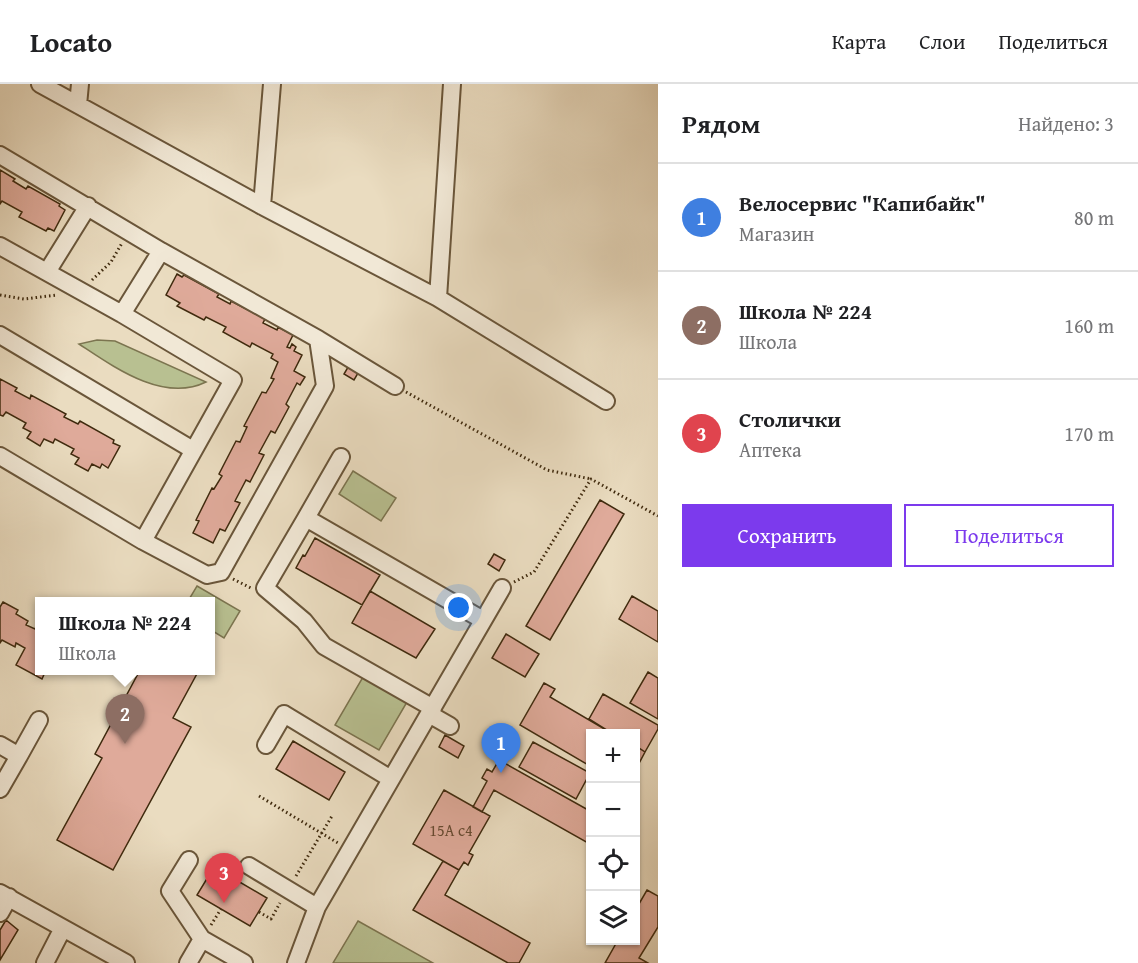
<!DOCTYPE html>
<html lang="ru">
<head>
<meta charset="utf-8">
<style>
	body { margin:0; font-family:"Gentium Book Plus",serif; background:#f6f6f6; color:#202124 }
	.controls { position:absolute; right:18px; bottom:18px; display:grid; overflow:hidden; border-radius:0px; box-shadow:0 2px 4px #0004 }
	.controls button { width:54px; height:54px; display:grid; place-items:center; padding:0; border:0; border-bottom:2px solid #e0e0e0; background:#fff; color:#202124; font:30px sans-serif }
	.you { position:absolute; left:459px; top:524px; width:21px; height:21px; margin:-15px; border:4px solid #fff; border-radius:50%; background:#1a73e8; box-shadow:0 0 0 9px #1a73e833 }
	.badge { display:grid; place-items:center; width:39px; height:39px; border-radius:50%; background:#7c3aed; color:#fff; font-size:20px; font-weight:700 }
	.pin { position:absolute; translate:-50% -50px; filter:drop-shadow(0 2px 3px #0008) }
	.pin::after { content:''; position:absolute; top:32px; width:21px; height:18px; background:inherit; clip-path:polygon(0 0,100% 0,50% 100%) }
	.popup { position:absolute; left:35px; top:513px; width:180px; height:78px; box-sizing:border-box; display:grid; place-content:center; border-radius:0px; background:#fff; filter:drop-shadow(0 2px 4px #0005); font-size:20px; white-space:nowrap; color:#757577 }
	.popup b { font-size:22px; color:#202124 }
	.popup::after { content:''; position:absolute; left:50%; top:100%; margin-left:-12px; border:12px solid transparent; border-top-color:#fff }
	.list { margin:0; padding:0; list-style:none }
	h2 { display:flex; justify-content:space-between; align-items:center; height:78px; margin:0; padding:0 24px; font-size:26px }
	h2 small { font-size:20px; font-weight:400; color:#757577 }
	.list li { display:grid; grid-template-columns:39px 1fr auto; gap:18px; align-items:center; box-sizing:border-box; height:108px; padding:0 24px; border-top:2px solid #e0e0e0 }
	.list b { display:block; font-size:22px; white-space:nowrap }
	.list p { margin:0; font-size:20px; white-space:nowrap; color:#757577 }
	.list em { font-size:20px; font-style:normal; color:#757577 }
	.actions { display:flex; gap:12px; padding:18px 24px }
	.actions a { flex:1; padding:14px 0; border:2px solid #7c3aed; border-radius:0px; text-align:center; font-size:21px; color:#7c3aed }
	.actions .main { background:#7c3aed; color:#fff }
	.icon { flex:none; width:33px; height:33px; fill:none; stroke:currentColor; stroke-width:2; stroke-linecap:round; stroke-linejoin:round }
	.map { position:relative; flex:none; width:658px; height:879px; overflow:hidden }
	header { display:flex; align-items:center; gap:36px; box-sizing:border-box; height:84px; padding:0 30px; background:#fff; border-bottom:2px solid #e0e0e0 }
	header strong { font-size:28px }
	nav { display:flex; gap:33px; margin-inline-start:auto; font-size:21px }
	main { display:flex }
	aside { flex:1; background:#fff }
	.map>svg:first-child { display:block }
	.green { fill:#b8c091; stroke:#7c7550; stroke-width:1.5 }
	.building { fill:#dfaa9a; stroke:#3f2a0e; stroke-width:1.5 }
	.lines { fill:none; stroke-linecap:round; stroke-linejoin:round }
	.minor-casing { stroke:#6a563a; stroke-width:20 }
	.path { stroke:#3f2a0e; stroke-width:3; stroke-dasharray:1.5 3; stroke-linecap:butt }
	.minor { stroke:#f1e8d6; stroke-width:16 }
	.labels { text-anchor:middle; dominant-baseline:central; stroke-width:6; stroke-linejoin:round; paint-order:stroke }
	.number-label { font-size:16px; fill:#674a31 }
</style>
</head>
<body>
<header>
<strong>Locato</strong>
<nav><a>Карта</a><a>Слои</a><a>Поделиться</a></nav>
</header>
<main>
<div class="map">
<svg width="658" height="879" viewBox="0 0 658 879">
	<rect width="100%" height="100%" fill="#eadcc0"/>
	<filter id="stains"><feTurbulence type="fractalNoise" baseFrequency=".00333" numOctaves="4"/><feColorMatrix values="0 0 0 0 .2 0 0 0 0 .09 0 0 0 0 .02 0 0 0 .5 -.17"/></filter>
	<radialGradient id="worn" r=".72"><stop offset=".6" stop-color="#630" stop-opacity="0"/><stop offset="1" stop-color="#630" stop-opacity=".3"/></radialGradient>
	<path class="green" d="M97 256 115 257 206 298C163 319 114 283 79 260Z
		M353 387 396 414 381 437 339 410Z
		M197 502 240 527 224 554 211 546 210 518 188 517Z
		M363 593 407 618 379 666 335 641Z
		M358 837 433 879H333Z"/>
	<path class="building" d="M0 86 15 95 13 97 26 105 28 102 60 120 59 122 65 126 54 147 48 144 46 147 19 133 22 128 2 117 0 120Z
		M177 190 182 193 184 191 219 210 217 213 230 220 231 217 265 235 263 239 277 246 278 243 293 251 287 263 290 264 292 260 296 263 294 267 302 271 294 287 305 293 300 301 297 299 286 320 289 323 275 349 271 347 259 369 264 371 250 398 246 396 235 417 240 419 225 447 220 445 213 459 193 449 199 437 196 436 212 404 214 405 222 392 219 390 236 357 240 358 247 343 244 342 262 308 266 309 274 295 271 294 278 278 271 274 273 270 252 259 250 263 223 248 226 243 206 233 204 236 177 222 180 219 166 211Z
		M351 278 361 284 354 296 344 290Z
		M0 295 17 304 15 307 30 315 31 311 66 330 64 333 78 340 80 337 114 356 113 359 120 362 108 384 102 380 100 384 92 380 88 387 75 380 79 374 71 370 74 365 55 355 53 359 44 355 40 362 27 354 31 348 23 344 26 339 6 328 3 332 0 331Z
		M600 416 624 430 550 556 526 542Z
		M315 454 380 491 362 521 296 484 303 471 305 472Z
		M494 470 505 476 499 487 488 480Z
		M370 507 435 545 416 574 352 539Z
		M632 512 658 527V558L619 535Z
		M3 518 18 526 16 530 28 537 26 541 35 545 39 536V586H46L42 595 16 581 25 564 16 559 15 563 2 556 0 559V523Z
		M506 550 539 570 525 593 492 574Z
		M140 586H199L173 634 191 643 113 786 57 756 102 674 95 670Z
		M648 588 658 594V635L630 619Z
		M544 599 555 605 550 613 613 650H590V682L520 641Z
		M603 610 658 641V645L645 668 636 662V650H613L589 635Z
		M445 651 464 662 458 674 439 663Z
		M293 657 345 688 329 716 276 685Z
		M533 658 590 689 576 715 519 683Z
		M636 662 645 668 636 685Z
		M499 676 590 727V754L588 759 494 706 482 728 473 723 487 697 482 694 487 685 492 688Z
		M444 706 490 732 469 769 473 771 468 781 464 778 459 786 413 760Z
		M443 777 459 786 445 811 530 859 519 879H508L413 826Z
		M214 783 267 814 250 842 197 811Z
		M647 806 658 812V843L639 874 648 879H605L618 856H636V825Z
		M6 836 18 846 0 876V846Z"/>
	<g class="lines">
		<g class="minor-casing">
			<path id="minor" d="M40 0 262 122 438 214
				M452 0 438 214 606 317
				M78 21 80 0
				M0 71 161 167 318 255 325 302 221 488 207 491 143 457 0 372
				M262 122 272 0
				M0 162 122 230 233 296 143 457
				M47 188 88 122
				M122 230 161 167
				M0 251 193 366
				M318 255 395 302
				M306 434 341 373
				M433 624 324 562 304 537 265 504 306 434 483 536
				M429 630 450 642
				M0 661 19 672 0 705
				M266 661 284 630 391 695
				M19 672 39 636
				M189 776 170 807 202 855
				M249 782 317 823
				M0 809 126 879
				M0 829 9 813
				M45 879 63 844
				M188 879 202 855 244 879
				M296 879 317 823 502 504"/>
		</g>
		<path class="path" d="M92 196 111 178 122 159
			M0 211 24 215 57 211
			M406 308 547 386 591 395
			M233 495 251 504
			M514 498 534 488 591 395 658 432
			M259 712 338 759
			M296 792 332 732
			M259 828 271 835 280 819
			M211 841 221 825"/>
		<use href="#minor" class="minor"/>
	</g>
	<g class="labels">
		<g class="number-label">
			<text x="451" y="746">15А с4</text>
		</g>
	</g>
	<rect width="100%" height="100%" filter="url(#stains)"/>
	<rect width="100%" height="100%" fill="url(#worn)"/>
</svg>
<div class="controls">
<button>+</button>
<button>−</button>
<button><svg class="icon" aria-label="locate" viewBox="0 0 24 24"><circle cx="12" cy="12" r="6"/><path d="M12 2v4M12 18v4M2 12h4M18 12h4"/></svg></button>
<button><svg class="icon" aria-label="layers" viewBox="0 0 24 24"><path d="M12 4l9 5-9 5-9-5zM3 14l9 5 9-5"/></svg></button>
</div>
<div class="you"></div>
<div class="pin badge" style="left:501px;top:689px;background:#3f7fe0">1</div>
<div class="pin badge" style="left:125px;top:660px;background:#8d6e63">2</div>
<div class="popup"><b>Школа № 224</b>Школа</div>
<div class="pin badge" style="left:224px;top:819px;background:#e0444e">3</div>
</div>
<aside>
<h2>Рядом<small>Найдено: 3</small></h2>
<ul class="list">
<li><span class="badge" style="background:#3f7fe0">1</span><div><b>Велосервис &quot;Капибайк&quot;</b><p>Магазин</p></div><em>80 m</em></li>
<li><span class="badge" style="background:#8d6e63">2</span><div><b>Школа № 224</b><p>Школа</p></div><em>160 m</em></li>
<li><span class="badge" style="background:#e0444e">3</span><div><b>Столички</b><p>Аптека</p></div><em>170 m</em></li>
</ul>
<div class="actions"><a class="main">Сохранить</a><a>Поделиться</a></div>
</aside>
</main>
</body>
</html>
